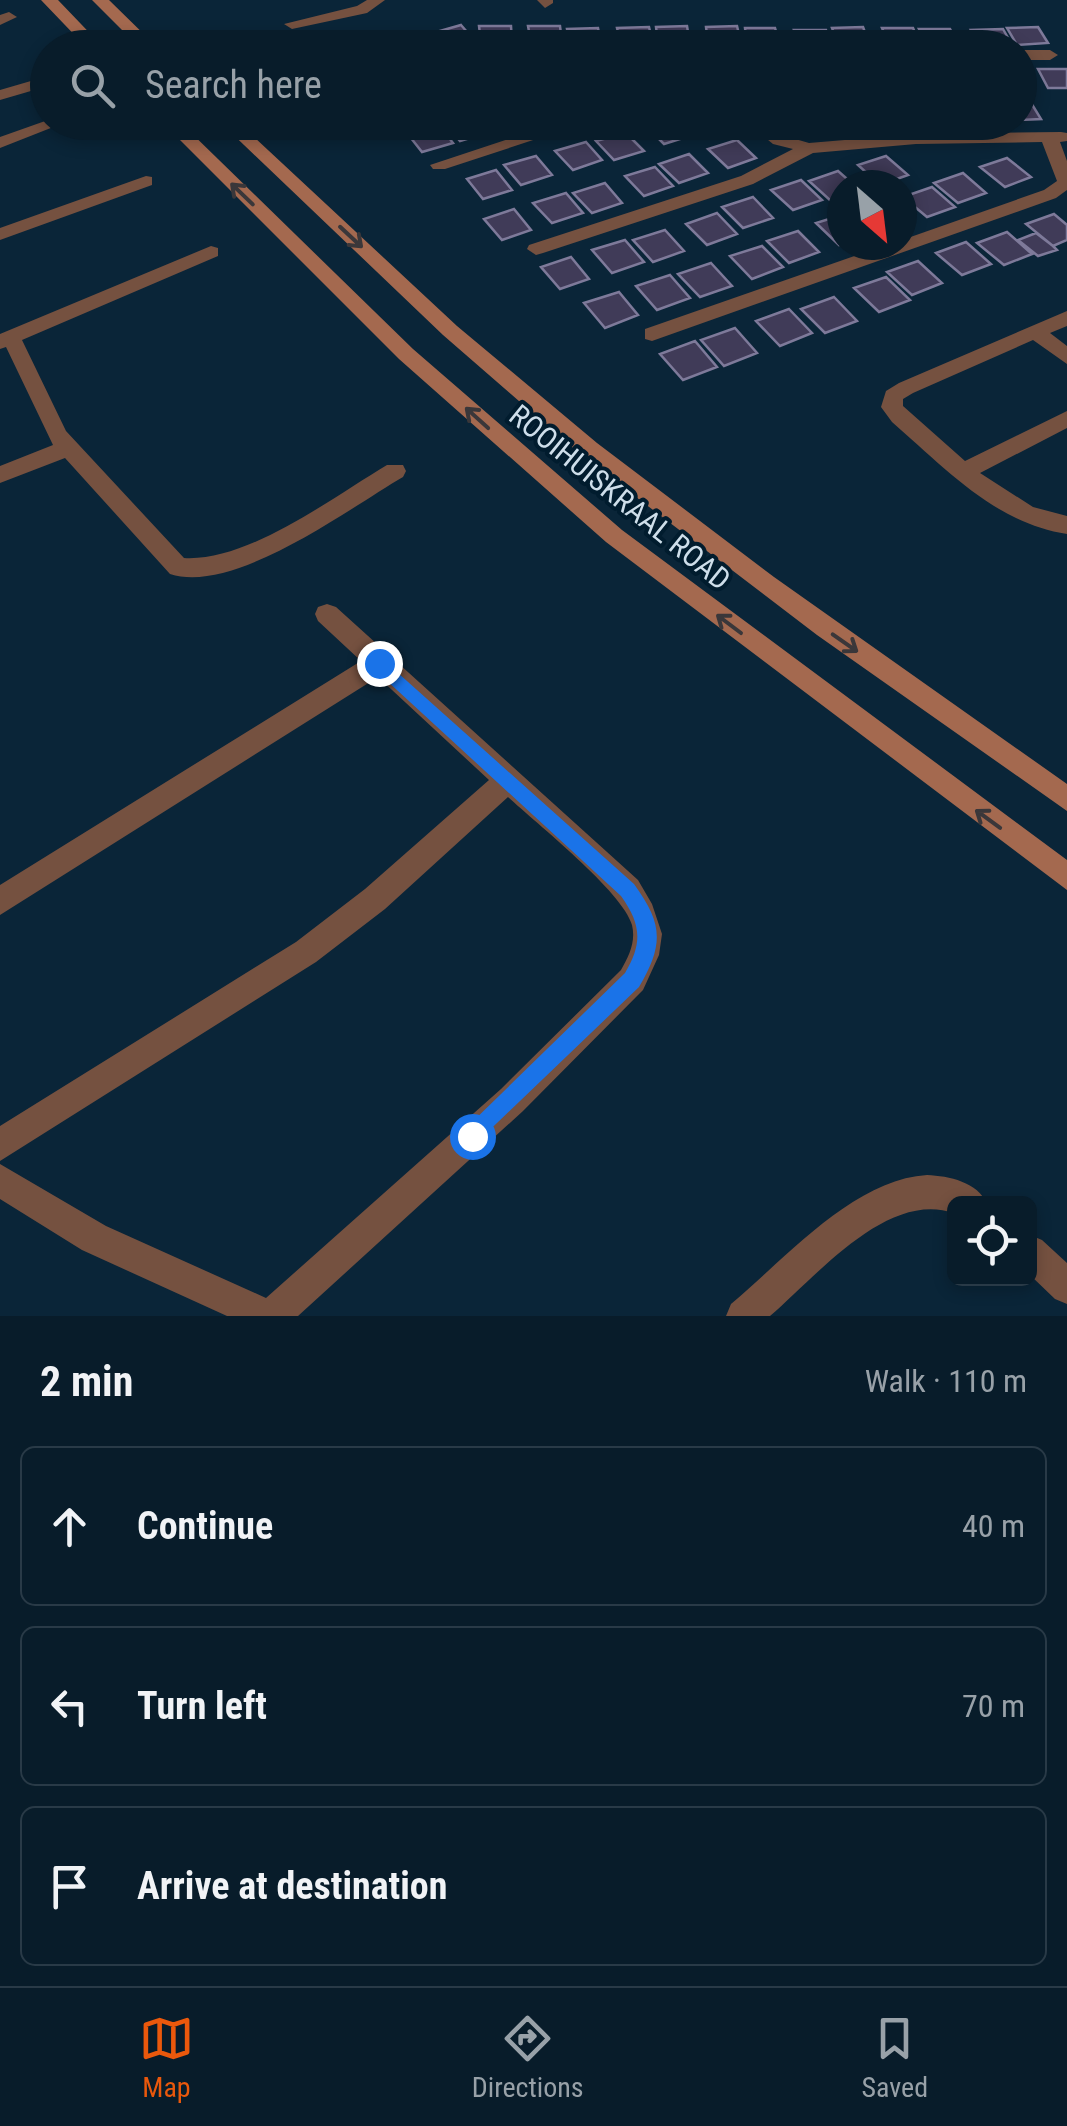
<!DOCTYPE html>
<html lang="en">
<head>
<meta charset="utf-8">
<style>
	body { margin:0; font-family:"Roboto Condensed",sans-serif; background:#162936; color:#f1f3f6 }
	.controls { position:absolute; right:30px; bottom:30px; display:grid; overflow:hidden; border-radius:15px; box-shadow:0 5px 15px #0003 }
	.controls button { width:90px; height:90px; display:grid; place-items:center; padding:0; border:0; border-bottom:2px solid #293a47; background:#081c2a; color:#f1f3f6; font:50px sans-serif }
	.compass { position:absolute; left:827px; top:170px; width:90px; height:90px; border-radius:50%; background:#081c2a; box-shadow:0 5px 15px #0003; rotate:152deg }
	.stop { position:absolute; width:30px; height:30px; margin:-22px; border:8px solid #1a73e8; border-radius:50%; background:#fff }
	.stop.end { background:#1a73e8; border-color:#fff; box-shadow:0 2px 10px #0008 }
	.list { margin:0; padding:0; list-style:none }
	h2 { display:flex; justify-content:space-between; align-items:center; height:130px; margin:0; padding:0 40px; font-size:42px }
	h2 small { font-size:32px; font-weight:400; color:#98a1a8 }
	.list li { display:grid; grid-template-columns:65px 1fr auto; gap:30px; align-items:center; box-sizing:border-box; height:160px; margin:0 20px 20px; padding:0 20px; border:2px solid #293a47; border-radius:15px }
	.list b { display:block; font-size:38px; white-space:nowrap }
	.list em { font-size:32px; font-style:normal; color:#98a1a8 }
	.icon { flex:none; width:55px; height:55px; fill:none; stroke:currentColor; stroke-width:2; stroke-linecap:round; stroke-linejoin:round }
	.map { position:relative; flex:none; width:1067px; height:1316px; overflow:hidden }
	.search { position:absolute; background:#081c2a; box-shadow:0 5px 15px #0003; left:30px; right:30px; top:30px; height:110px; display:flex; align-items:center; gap:25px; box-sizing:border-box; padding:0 35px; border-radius:55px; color:#98a1a8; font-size:38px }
	.sheet { height:670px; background:#081c2a }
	nav { display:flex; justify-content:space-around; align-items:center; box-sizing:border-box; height:140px; border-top:2px solid #293a47; background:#081c2a; font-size:28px; color:#98a1a8 }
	nav a { display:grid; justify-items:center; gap:5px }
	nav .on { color:#ea580c }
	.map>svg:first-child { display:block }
	.building { fill:#403b58; stroke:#7e7a9a; stroke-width:2.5 }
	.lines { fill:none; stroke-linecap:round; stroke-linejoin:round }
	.street { fill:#755140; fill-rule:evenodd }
	.secondary { fill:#a4694f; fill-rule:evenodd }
	.oneway { stroke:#3a373a }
	.route { fill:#1a73e8 }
	.labels { text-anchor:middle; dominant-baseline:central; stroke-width:8; stroke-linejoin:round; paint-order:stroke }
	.street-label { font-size:30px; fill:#cedeea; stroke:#011c2e }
</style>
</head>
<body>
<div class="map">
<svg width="1067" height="1316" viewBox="0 0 1067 1316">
	<rect width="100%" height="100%" fill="#0a2538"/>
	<path class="building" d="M461 25 474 40 446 48 433 33Z
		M479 26H511L512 42H481Z
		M528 26H560L562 42H531Z
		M687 26 690 44 658 43 656 27Z
		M737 26 741 43H708L706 27Z
		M649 27 653 44H621L617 28Z
		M863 27 869 43 838 44 832 28Z
		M1038 27 1048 43 1017 45 1007 28Z
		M598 28 601 44H570L567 29Z
		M745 28H775L780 45 747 44Z
		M882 28H913L920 44H889Z
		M919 29H950L959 45 928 46Z
		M1003 29 1012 45 981 46 971 30Z
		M794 30H826L832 46H800Z
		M414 37 423 48H388L385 44Z
		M1038 69H1067V88H1048Z
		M1020 101H1030L1041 119 1020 120Z
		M482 122 490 132 460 141 445 123Z
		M657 122H680L693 135 664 144 646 126Z
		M439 125 453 143 422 152 407 133Z
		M626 133 644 151 614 160 596 141Z
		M737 140 756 158 728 168 708 149Z
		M586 142 602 160 573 170 555 151Z
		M689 154 708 173 679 183 659 164Z
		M536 156 552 175 521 185 504 165Z
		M886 156 908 175 880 185 858 165Z
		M1007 158 1031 177 1005 187 980 167Z
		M655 167 673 186 644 196 625 176Z
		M496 170 512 190 483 199 467 179Z
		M838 171 854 185H842V197L831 201 809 181Z
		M963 173 986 193 958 203 934 183Z
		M801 180 822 200 793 210 771 190Z
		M605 183 622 203 592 213 573 193Z
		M932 187 955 207 927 217 903 197Z
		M566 193 583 213 552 223 533 203Z
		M753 197 773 218 743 228 722 207Z
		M514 209 531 230 502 240 484 219Z
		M717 213 737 234 707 245 686 224Z
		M1054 214 1067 225V240L1053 246 1026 224Z
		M842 215V244L839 245 816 223Z
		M665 230 684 251 653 262 633 240Z
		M798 231 819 252 789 263 767 241Z
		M1007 232 1032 254 1004 265 977 243Z
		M1036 233 1053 246 1057 250 1038 256 1018 240Z
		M625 240 644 262 612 273 592 250Z
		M966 242 991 264 962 275 936 253Z
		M762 246 783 267 752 279 730 256Z
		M571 257 589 279 560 289 541 267Z
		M918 261 942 283 912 295 887 272Z
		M711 263 732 286 700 297 678 274Z
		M670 275 690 298 657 310 636 286Z
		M886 277 910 300 879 312 854 288Z
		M619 292 638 315 605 328 584 303Z
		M834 297 857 321 825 333 801 309Z
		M789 309 812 333 780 346 756 321Z
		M735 328 757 353 724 366 701 340Z
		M695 341 717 367 683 380 660 354Z"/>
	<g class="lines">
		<path class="street" d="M367 0H385L367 13 292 29 284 24 357 6Z
			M537 0H553V3L545 8Z
			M9 12 17 17 0 25V15Z
			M1020 50H1050L1058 55 1050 60H1020Z
			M48 76V86L0 100V90Z
			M48 120 66 122 0 148V137Z
			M560 122H588L445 169H433L430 165Z
			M746 122H766L785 136 809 143 916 134 1061 132 1067 133V141L1060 142 1067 161V190L1056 198 652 341 645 339V329L886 245H902V240L1044 190 1057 181 1042 142 916 144 813 153 753 184 543 253 536 255 527 249 529 245 741 176 793 149 773 144Z
			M146 176 152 177V185L0 240V228Z
			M211 246 218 248V256L22 340 66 431 184 558C248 562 333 497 387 465H403L406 471 403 477C348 509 234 595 170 574L65 458 0 483V466L53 445 6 347 0 349V334Z
			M1067 311V326L1050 333 1067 346V364L1033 340 913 393 903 399V406L965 461 1067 411V428L980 473 1033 507 1067 516V534C996 524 944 467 892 422L881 407 886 391 899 383Z
			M327 604 336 607 638 880 652 904 662 934 659 955 643 990 523 1111 298 1316H227L82 1250 0 1199V1164L106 1226 266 1298 501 1089 621 970C629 956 636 942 632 925 623 892 536 823 508 797L385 909 316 962 0 1161V1126L296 942 365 889 489 780 378 677 0 915V885L361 661 318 621 315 614 318 607Z
			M927 1175C949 1176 978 1182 987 1204H954V1213C887 1190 817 1276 770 1316H726L731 1304C785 1259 854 1179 927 1175Z
			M1030 1235 1042 1240 1067 1263V1304L1055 1299 1030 1275Z"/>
		<path class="secondary" d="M41 0H58L104 48H87Z
			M92 0H109L158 48H140Z
			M162 122H180L413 349 622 530 1067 860V890L606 542 399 359Z
			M220 122H238L457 326 597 443 774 577 1067 784V811L817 635 581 455 443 335Z"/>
	</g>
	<defs><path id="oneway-shaft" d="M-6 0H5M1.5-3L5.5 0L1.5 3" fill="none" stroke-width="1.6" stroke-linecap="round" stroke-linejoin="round" transform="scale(2.5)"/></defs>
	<g class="oneway">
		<use href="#oneway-shaft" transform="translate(242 194) rotate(-136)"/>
		<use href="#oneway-shaft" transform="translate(351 237) rotate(43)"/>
		<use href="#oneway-shaft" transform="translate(477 418) rotate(-138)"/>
		<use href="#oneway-shaft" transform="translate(729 624) rotate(-143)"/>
		<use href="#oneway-shaft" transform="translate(845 643) rotate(35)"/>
		<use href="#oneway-shaft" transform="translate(988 819) rotate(-144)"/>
	</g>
	<path class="route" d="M379 656 634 884C663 924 664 944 639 987L472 1147 465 1144 462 1136 465 1129 625 973C643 943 641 924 621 896L373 668V658Z"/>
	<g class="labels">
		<g class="street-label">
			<text transform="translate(620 497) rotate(39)">ROOIHUISKRAAL ROAD</text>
		</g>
	</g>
</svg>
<div class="controls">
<button><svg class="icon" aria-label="locate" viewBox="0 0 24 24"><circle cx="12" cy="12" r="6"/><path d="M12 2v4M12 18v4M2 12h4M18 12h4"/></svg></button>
</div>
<svg class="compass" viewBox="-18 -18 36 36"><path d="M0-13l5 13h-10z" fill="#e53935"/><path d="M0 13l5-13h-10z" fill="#98a1a8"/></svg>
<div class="stop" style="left:472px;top:1136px"></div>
<div class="stop end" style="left:379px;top:663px"></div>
<div class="search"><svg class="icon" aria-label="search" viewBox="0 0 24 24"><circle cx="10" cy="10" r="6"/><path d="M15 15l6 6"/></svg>Search here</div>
</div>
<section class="sheet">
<h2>2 min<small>Walk · 110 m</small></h2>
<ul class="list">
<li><svg class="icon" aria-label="ahead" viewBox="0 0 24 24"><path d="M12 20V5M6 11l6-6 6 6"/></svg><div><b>Continue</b></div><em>40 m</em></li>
<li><svg class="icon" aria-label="left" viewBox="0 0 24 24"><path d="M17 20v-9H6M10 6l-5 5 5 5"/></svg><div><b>Turn left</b></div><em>70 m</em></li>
<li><svg class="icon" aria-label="arrive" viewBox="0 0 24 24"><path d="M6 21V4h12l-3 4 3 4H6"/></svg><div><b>Arrive at destination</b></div></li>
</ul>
</section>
<nav>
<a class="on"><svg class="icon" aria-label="map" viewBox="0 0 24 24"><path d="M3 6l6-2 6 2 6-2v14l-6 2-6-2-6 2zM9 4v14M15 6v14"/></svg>Map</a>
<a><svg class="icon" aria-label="directions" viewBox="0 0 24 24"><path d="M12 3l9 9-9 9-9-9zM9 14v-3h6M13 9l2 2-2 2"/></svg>Directions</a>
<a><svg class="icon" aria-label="saved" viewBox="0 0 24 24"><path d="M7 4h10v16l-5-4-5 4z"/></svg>Saved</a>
</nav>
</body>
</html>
